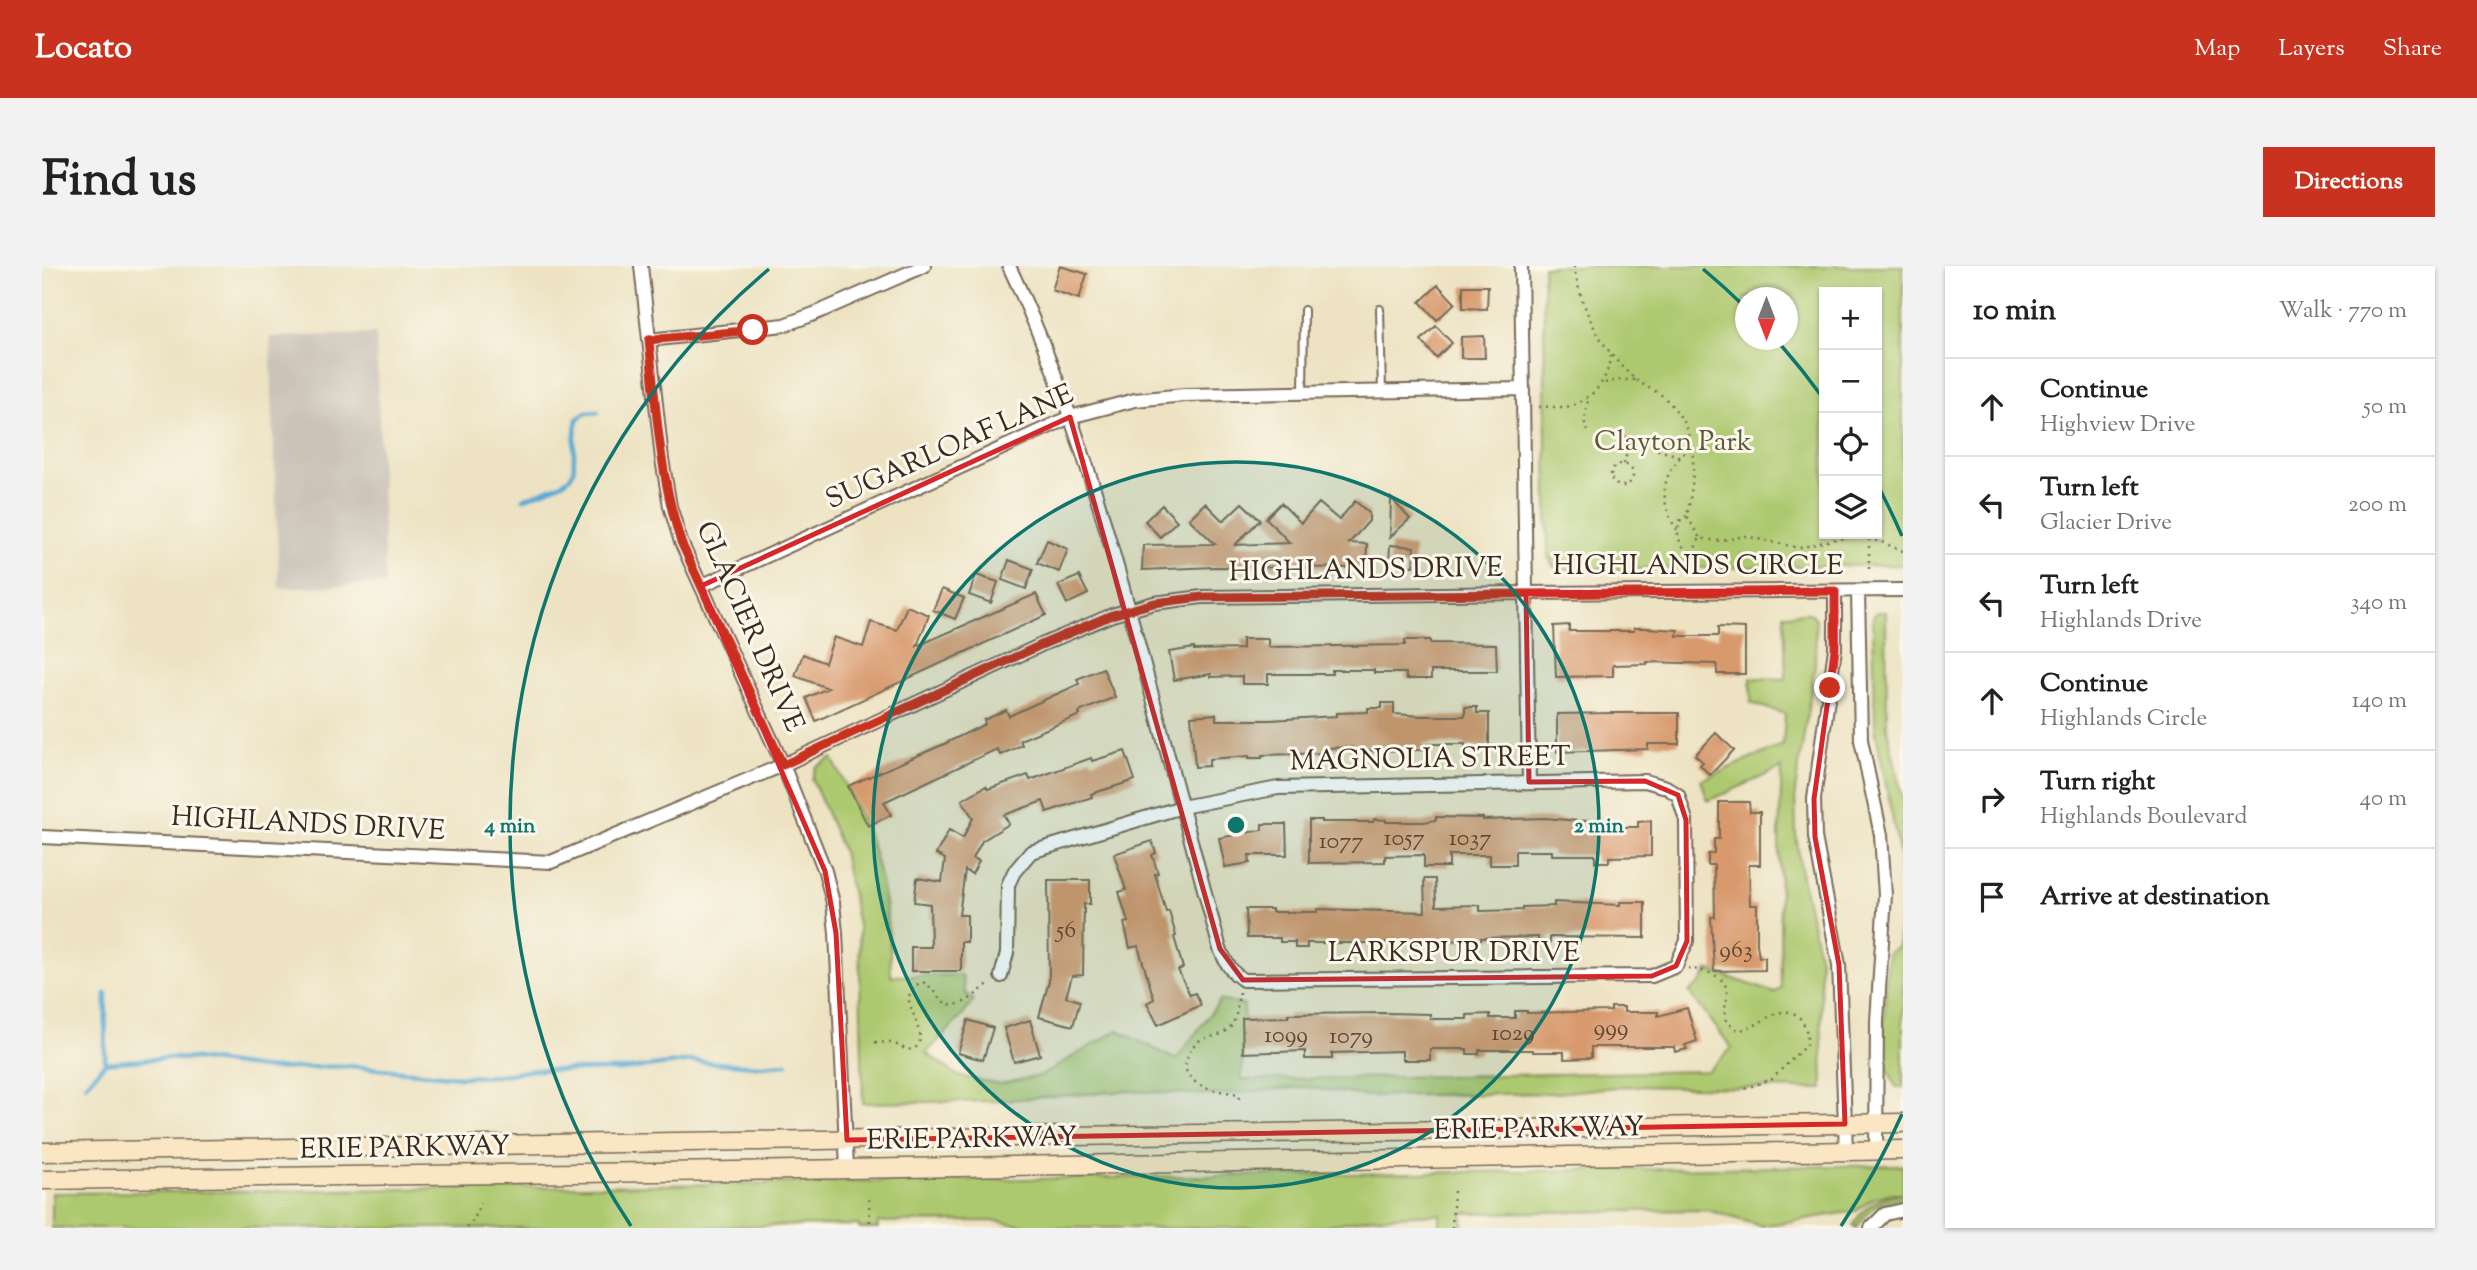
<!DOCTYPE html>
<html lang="en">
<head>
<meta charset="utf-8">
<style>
	body { margin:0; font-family:"Sorts Mill Goudy",serif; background:#f2f2f2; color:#222 }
	.controls { position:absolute; right:21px; top:21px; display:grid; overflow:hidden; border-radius:0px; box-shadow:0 2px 5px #0004 }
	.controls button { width:63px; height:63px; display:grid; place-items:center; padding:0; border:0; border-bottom:2px solid #e0e0e0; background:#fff; color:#222; font:35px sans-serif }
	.compass { position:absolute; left:1693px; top:21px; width:63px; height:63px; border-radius:50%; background:#fff; box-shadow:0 2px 5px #0004; rotate:180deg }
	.stop { position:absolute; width:21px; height:21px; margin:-16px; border:5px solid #c8321e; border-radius:50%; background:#fff }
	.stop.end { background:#c8321e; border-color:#fff; box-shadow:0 2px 7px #0008 }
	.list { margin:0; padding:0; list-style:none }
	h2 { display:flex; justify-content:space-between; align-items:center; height:91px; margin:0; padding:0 28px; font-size:30px }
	h2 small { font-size:23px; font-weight:400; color:#767676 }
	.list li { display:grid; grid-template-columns:46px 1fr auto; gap:21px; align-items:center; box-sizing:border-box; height:98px; padding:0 28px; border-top:2px solid #e0e0e0 }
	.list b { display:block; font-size:26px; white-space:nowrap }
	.list p { margin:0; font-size:23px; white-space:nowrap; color:#767676 }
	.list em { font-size:23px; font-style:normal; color:#767676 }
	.icon { flex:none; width:38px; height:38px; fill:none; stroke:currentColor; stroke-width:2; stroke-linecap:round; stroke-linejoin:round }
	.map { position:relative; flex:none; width:1861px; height:962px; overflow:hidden; border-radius:0px }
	header { display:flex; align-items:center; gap:42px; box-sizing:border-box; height:98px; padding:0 35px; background:#c8321e; color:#fff }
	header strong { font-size:33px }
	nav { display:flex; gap:38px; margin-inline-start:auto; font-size:24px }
	.intro { display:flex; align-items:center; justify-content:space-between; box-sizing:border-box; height:168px; padding:0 42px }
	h1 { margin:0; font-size:49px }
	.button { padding:18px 32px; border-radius:0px; background:#c8321e; color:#fff; font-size:24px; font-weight:700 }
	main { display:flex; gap:42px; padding:0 42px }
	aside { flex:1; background:#fff; border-radius:0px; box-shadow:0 2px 5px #0004 }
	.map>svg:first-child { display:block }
	.industrial { fill:#cbc3b8 }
	.green { fill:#adc96f; stroke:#747a46; stroke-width:2; fill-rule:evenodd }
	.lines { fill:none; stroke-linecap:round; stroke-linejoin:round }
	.stream { stroke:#57a9d2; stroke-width:4.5 }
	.building { fill:#d89a6d }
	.service-casing { stroke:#796b58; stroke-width:10 }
	.minor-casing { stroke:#796b58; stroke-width:16 }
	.secondary-casing { stroke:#796b58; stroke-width:21 }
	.path { stroke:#796b58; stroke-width:2.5; stroke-dasharray:2 5; stroke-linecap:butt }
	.service { stroke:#fff; stroke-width:6 }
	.minor { stroke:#fff; stroke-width:12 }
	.secondary { stroke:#fbe6c4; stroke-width:18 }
	.route { stroke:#c8321e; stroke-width:9 }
	.marked { fill:none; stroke:#d62828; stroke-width:5; stroke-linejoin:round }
	.ring { fill:none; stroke:#0f766e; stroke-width:3.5 }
	.labels { text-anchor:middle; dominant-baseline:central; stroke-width:6; stroke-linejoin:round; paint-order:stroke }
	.number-label { font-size:24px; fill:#624632 }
	.park-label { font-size:28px; fill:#5d5a36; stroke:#fbf7ec }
	.street-label { font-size:28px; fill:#3b2a1e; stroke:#fbf7ec }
	.centre { fill:#0f766e; stroke:#fbf7ec; stroke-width:3.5 }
	.ring-label { font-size:21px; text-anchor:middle; font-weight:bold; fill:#0f766e; stroke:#fbf7ec; stroke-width:6; stroke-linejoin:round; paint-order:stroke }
</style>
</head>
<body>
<header>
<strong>Locato</strong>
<nav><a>Map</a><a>Layers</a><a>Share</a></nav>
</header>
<div class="intro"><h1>Find us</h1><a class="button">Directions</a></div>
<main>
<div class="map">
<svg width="1861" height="962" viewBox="0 0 1861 962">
	<rect width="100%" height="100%" fill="#fbf7ec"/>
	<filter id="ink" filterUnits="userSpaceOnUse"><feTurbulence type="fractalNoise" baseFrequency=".0143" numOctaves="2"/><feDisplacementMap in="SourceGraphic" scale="14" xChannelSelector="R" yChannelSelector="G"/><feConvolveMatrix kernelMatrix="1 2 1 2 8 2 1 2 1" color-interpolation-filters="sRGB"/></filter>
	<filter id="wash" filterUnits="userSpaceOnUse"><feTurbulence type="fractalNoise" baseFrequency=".00686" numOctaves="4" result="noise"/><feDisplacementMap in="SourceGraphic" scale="28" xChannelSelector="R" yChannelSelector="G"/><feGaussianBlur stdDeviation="1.57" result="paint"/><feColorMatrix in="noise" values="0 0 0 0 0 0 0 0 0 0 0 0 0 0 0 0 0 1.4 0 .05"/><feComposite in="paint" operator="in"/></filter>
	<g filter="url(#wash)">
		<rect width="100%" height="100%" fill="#ede3c3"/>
		<path class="industrial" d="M334 68 343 318 237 322 228 71Z"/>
		<path class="green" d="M1501 0H1861V299L1520 304 1511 300 1506 290ZM1835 26V268H1782V26ZM1703 32H1745V74H1703Z
			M1835 346H1844L1845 462 1861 535V822H1854L1840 789 1846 687 1856 680 1860 636 1858 591 1833 462 1831 351Z
			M1768 347 1774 353 1773 398 1753 526 1754 568 1760 612 1778 693 1781 823 1585 820 1514 827 1324 830 1263 821 1173 829 1086 825 951 835 821 837 817 664 801 586 770 513 774 501 790 492C802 516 815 541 825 566 842 612 848 661 849 710L920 709 923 727 932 734 921 749 884 787 916 810 957 818 998 810 1076 764 1134 794 1178 734 1202 739 1200 814 1666 805 1690 782 1647 726 1659 717 1666 704 1733 727 1739 722 1737 568 1740 502 1666 535 1659 514 1741 479 1743 448 1709 437V412L1744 413 1742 348Z
			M1861 899V927H1849L1830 933 1814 945 1719 960 1665 944 1421 947V962H1398V948L1331 951 1272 962H994L955 955 836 956V962H817V959L497 962H10V927L235 925Z
			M1861 927V932C1840 934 1826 942 1815 962L1811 960C1821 939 1839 930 1861 927Z"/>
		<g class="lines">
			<path class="stream" d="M481 233C552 206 524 216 535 153L544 147 556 146
				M63 797 64 727
				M44 819 63 797 125 792 152 793 228 803 307 800 418 811 453 810 492 804H580L649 795 714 800 745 798"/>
		</g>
		<g id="blocks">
			<path class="building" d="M1018 0 1045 8 1037 33 1010 24Z
				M1396 19 1413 37 1395 54 1378 36Z
				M1421 20H1446L1445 43 1421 42Z
				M1394 60 1410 77 1394 92 1379 74Z
				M1442 70 1443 92H1419V71Z
				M1349 232 1368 253 1348 271Z
				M1313 235 1327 247V255L1307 277 1325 278 1324 302 1173 301 1100 304 1101 279 1173 278 1147 253 1163 237 1181 255 1200 237 1218 254 1193 279 1248 277 1224 252 1239 237 1259 257 1277 237 1297 254Z
				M1120 239 1135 255 1118 271 1103 255Z
				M1005 274 1026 283 1017 306 995 297Z
				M1348 279 1372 281 1371 300 1347 299Z
				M967 294 991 303 984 323 960 314Z
				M934 309 956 316 949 337 927 329Z
				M1037 310 1046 328 1025 338 1016 319Z
				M900 323 922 332 913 353 891 344Z
				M994 328 1004 349 774 455 764 432 786 422 753 410 761 388 783 397 792 371 821 381 829 356 855 364 865 340 887 349 875 380Z
				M1527 359V365H1592V362H1604L1636 364 1635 370H1676V361L1703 362V408H1675V398L1605 396V398L1571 399V410L1514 411 1512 360Z
				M1200 373H1226V381L1363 379V374H1388V377L1454 378 1455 405H1389V413H1364V407H1332V404H1290V408H1226V418H1200V410L1169 411V408L1132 414 1127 386 1152 382V384L1200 383Z
				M1061 402 1073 431 1037 446 1038 449 978 474 980 479 958 489 955 483 842 536 849 549 826 560 806 520 900 479 943 458 942 454 964 444 967 450 1037 418 1035 413Z
				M1340 437H1352V448L1381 450H1423V441H1435V447H1447V481H1423V478H1381V484L1310 485V481L1286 482V487L1220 489V492H1207V490L1167 493V500L1153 501 1149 450 1174 448V454H1228L1294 450V447L1326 446V442H1340Z
				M1572 447H1637V478H1606V483L1515 486V448Z
				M1674 467 1692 484 1668 509 1658 499 1661 496 1653 489Z
				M1083 485 1093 514 1049 528 1050 531 1005 546 1001 535 962 549 967 558 940 575 931 592 937 595 930 608 923 604 917 649H925V676H919V705H869V681H889L888 638 872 636 875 612 900 616 903 593 894 588 907 564 921 572 931 552 920 534 944 520 946 523 986 509 988 514 1049 492 1050 495Z
				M1677 536H1707L1708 546H1718V599H1707L1708 639H1715V678L1717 691H1723V704L1672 705 1669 651H1673L1672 599H1666V588L1672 587V573H1677Z
				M1394 551 1441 552V554L1503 552 1536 555 1566 554 1567 561H1596V556L1609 555V590L1567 591V596H1553V589H1510V585H1473V599H1448V589H1407V601H1382V589L1343 590V596L1267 597V554H1280V556H1331L1332 553 1344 554V556H1382L1394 554Z
				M1220 558H1244L1245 589H1207L1208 597 1183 601 1177 572 1220 564Z
				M1110 575 1114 587 1110 589 1116 607 1113 608 1124 646 1127 645 1134 670 1132 671 1141 702 1136 704 1148 729 1153 727 1159 739 1116 759 1105 737 1112 733 1096 680 1088 682 1082 657 1086 656 1077 626 1084 624 1072 588Z
				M1382 613H1393L1394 640 1438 639V645L1480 644V641L1512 640V636L1578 639V636H1603V672L1508 671V676L1496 677V671L1439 672V674L1375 675V677H1265V682H1253V676H1238V672H1205L1204 643H1230V646H1275V643L1383 646Z
				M1006 614H1048V638H1042L1041 709 1030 710 1024 731 1038 735 1031 760 997 751 1007 715Z
				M1569 741H1582V746H1616V750L1645 742 1655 775 1643 779 1645 783 1633 786 1632 781H1549V792L1522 793V786H1491V784H1437V788H1425V783H1388V794H1360V785L1290 787V793H1263V785L1201 787 1200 752 1246 751V748L1343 747 1388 748V753H1425V749L1448 748V752H1473V745H1485V747L1569 745Z
				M926 754 951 762 941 794 916 787Z
				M988 754 998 789 972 796 962 762Z"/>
		</g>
	</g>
	<g filter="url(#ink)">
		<use href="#blocks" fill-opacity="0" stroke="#796b58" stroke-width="2"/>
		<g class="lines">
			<g class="service-casing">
				<path id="service" d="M1338 43 1340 126
					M1261 127 1262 44"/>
			</g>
			<g class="minor-casing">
				<path id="minor" d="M599 0 620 193 628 240 639 276 741 499 783 605 791 637 794 667 805 902
					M1479 0 1484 327 1861 324
					M607 74 742 59 772 48 882 0
					M659 320 1028 151 1093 134 1142 129 1481 123
					M1793 325V383L1772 533 1773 571 1797 699 1804 885
					M1816 325 1819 474 1839 569 1843 629 1835 755 1834 885
					M0 571 509 596 741 499 999 379 1070 349 1112 337 1160 331 1484 327 1487 516
					M959 710 965 687 966 619 972 606 989 586 1140 541 1236 522 1603 515 1624 521 1636 529 1644 554 1645 675 1634 700 1610 710 1201 714C1189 706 1184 697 1178 683L1144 556 1136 527C1088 349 1046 167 967 0
					M1829 962 1843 948 1861 944"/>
			</g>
			<g class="secondary-casing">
				<path id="secondary" d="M0 886 1861 857
					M0 914 694 905 1861 884"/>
			</g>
			<path class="path" d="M1532 0C1539 43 1559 84 1593 113 1602 121 1615 124 1624 133 1659 168 1653 207 1645 250L1658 272 1675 275 1703 270 1757 282 1794 273 1812 271 1837 275 1861 285
				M1563 117 1575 114H1594
				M1497 141C1507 140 1521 143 1531 139 1556 129 1566 112 1569 87
				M1545 165C1539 152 1548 143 1545 130
				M1569 170C1586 168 1594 175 1609 181 1618 186 1628 186 1638 191
				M1582 198 1589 171
				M1569 209a11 11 0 1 1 22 0a11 11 0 1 1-22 0Z
				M1645 250 1639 253C1633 268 1636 275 1646 287
				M1635 264C1621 243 1617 218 1633 198 1638 191 1640 187 1649 184
				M1827 273V308
				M1651 305 1646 287 1653 282 1658 272
				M1646 702C1662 705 1686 708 1685 729 1684 738 1682 744 1683 753L1692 763C1710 766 1718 754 1733 748 1755 739 1767 758 1765 778L1730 813 1704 822 1702 828
				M1197 726C1196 736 1195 751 1190 759 1174 781 1152 758 1143 801 1150 824 1175 824 1196 828L1199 835
				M833 776C840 777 847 776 853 778 863 782 865 787 876 780L879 771 866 732 872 720 881 716C891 721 894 731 902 736 919 746 935 726 948 717
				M827 933 828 962
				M425 962 432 954 438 937
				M1410 962 1412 924"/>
			<use href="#service" class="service"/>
			<use href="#minor" class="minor"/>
			<use href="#secondary" class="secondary"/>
		</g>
	</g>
	<g class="lines" filter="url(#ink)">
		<path class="route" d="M711 64 607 74C614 142 618 211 639 276L741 499 999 379 1070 349 1112 337 1160 331 1793 325V383L1788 422"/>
	</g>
	<path class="marked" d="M1028 151 1178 683 1201 714 1610 710 1634 700 1645 675 1644 554 1636 529 1603 515 1487 516 1484 327 1793 325V383L1772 533 1773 571 1797 699 1803 858 805 874 794 667 783 605 659 320Z"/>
	<circle cx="1194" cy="559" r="363" fill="#0f766e" fill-opacity=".12"/>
	<g class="ring">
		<circle cx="1194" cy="559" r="363"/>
		<path d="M1860 848A726 726 0 0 1 1799 960M589 960A726 726 0 0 1 727 3M1661 3A726 726 0 0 1 1703 41M1738 78A726 726 0 0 1 1781 132M1835 218A726 726 0 0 1 1860 270"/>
	</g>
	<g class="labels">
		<g class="number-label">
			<text x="1362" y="573">1057</text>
			<text x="1428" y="573">1037</text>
			<text x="1299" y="576">1077</text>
			<text x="1024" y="665">56</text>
			<text x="1694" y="685">963</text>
			<text x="1569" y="763">999</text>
			<text x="1471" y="768">1029</text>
			<text x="1244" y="770">1099</text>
			<text x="1309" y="771">1079</text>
		</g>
		<g class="park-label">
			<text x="1631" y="177">Clayton Park</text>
		</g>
		<g class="street-label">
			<text transform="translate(908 182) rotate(-24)">SUGARLOAF LANE</text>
			<text x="1656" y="301">HIGHLANDS CIRCLE</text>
			<text transform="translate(1324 305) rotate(-1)">HIGHLANDS DRIVE</text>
			<text transform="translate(707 361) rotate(66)">GLACIER DRIVE</text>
			<text transform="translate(1388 494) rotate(-1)">MAGNOLIA STREET</text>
			<text transform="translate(266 559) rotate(3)">HIGHLANDS DRIVE</text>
			<text x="1412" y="688">LARKSPUR DRIVE</text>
			<text transform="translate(1497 864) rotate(-1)">ERIE PARKWAY</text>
			<text transform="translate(930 874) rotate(-1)">ERIE PARKWAY</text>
			<text transform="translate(363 883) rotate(-1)">ERIE PARKWAY</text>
		</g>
	</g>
	<circle cx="1194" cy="559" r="10" class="centre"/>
	<g class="ring-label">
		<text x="1557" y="566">2 min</text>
		<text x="468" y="566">4 min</text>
	</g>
</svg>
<div class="controls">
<button>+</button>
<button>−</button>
<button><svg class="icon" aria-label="locate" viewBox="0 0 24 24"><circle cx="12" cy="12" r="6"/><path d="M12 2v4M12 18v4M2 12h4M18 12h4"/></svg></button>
<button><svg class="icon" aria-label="layers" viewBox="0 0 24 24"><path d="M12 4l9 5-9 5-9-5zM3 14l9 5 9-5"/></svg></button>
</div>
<svg class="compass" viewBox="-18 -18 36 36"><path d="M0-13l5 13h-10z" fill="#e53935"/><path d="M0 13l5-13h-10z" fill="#767676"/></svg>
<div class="stop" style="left:711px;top:64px"></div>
<div class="stop end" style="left:1788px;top:422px"></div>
</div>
<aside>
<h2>10 min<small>Walk · 770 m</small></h2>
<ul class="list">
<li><svg class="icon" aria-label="ahead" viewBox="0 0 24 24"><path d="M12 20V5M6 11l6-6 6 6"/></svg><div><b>Continue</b><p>Highview Drive</p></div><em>50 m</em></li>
<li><svg class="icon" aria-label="left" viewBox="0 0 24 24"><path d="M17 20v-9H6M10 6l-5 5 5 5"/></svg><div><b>Turn left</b><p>Glacier Drive</p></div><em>200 m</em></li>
<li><svg class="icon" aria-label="left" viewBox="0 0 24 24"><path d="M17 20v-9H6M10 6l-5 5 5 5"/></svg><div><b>Turn left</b><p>Highlands Drive</p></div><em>340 m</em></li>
<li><svg class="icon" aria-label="ahead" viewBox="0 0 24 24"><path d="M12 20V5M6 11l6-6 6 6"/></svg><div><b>Continue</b><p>Highlands Circle</p></div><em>140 m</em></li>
<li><svg class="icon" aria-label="right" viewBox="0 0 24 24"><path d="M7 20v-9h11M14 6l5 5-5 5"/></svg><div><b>Turn right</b><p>Highlands Boulevard</p></div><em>40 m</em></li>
<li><svg class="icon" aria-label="arrive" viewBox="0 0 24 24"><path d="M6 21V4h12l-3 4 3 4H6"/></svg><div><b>Arrive at destination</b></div></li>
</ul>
</aside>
</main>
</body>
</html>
